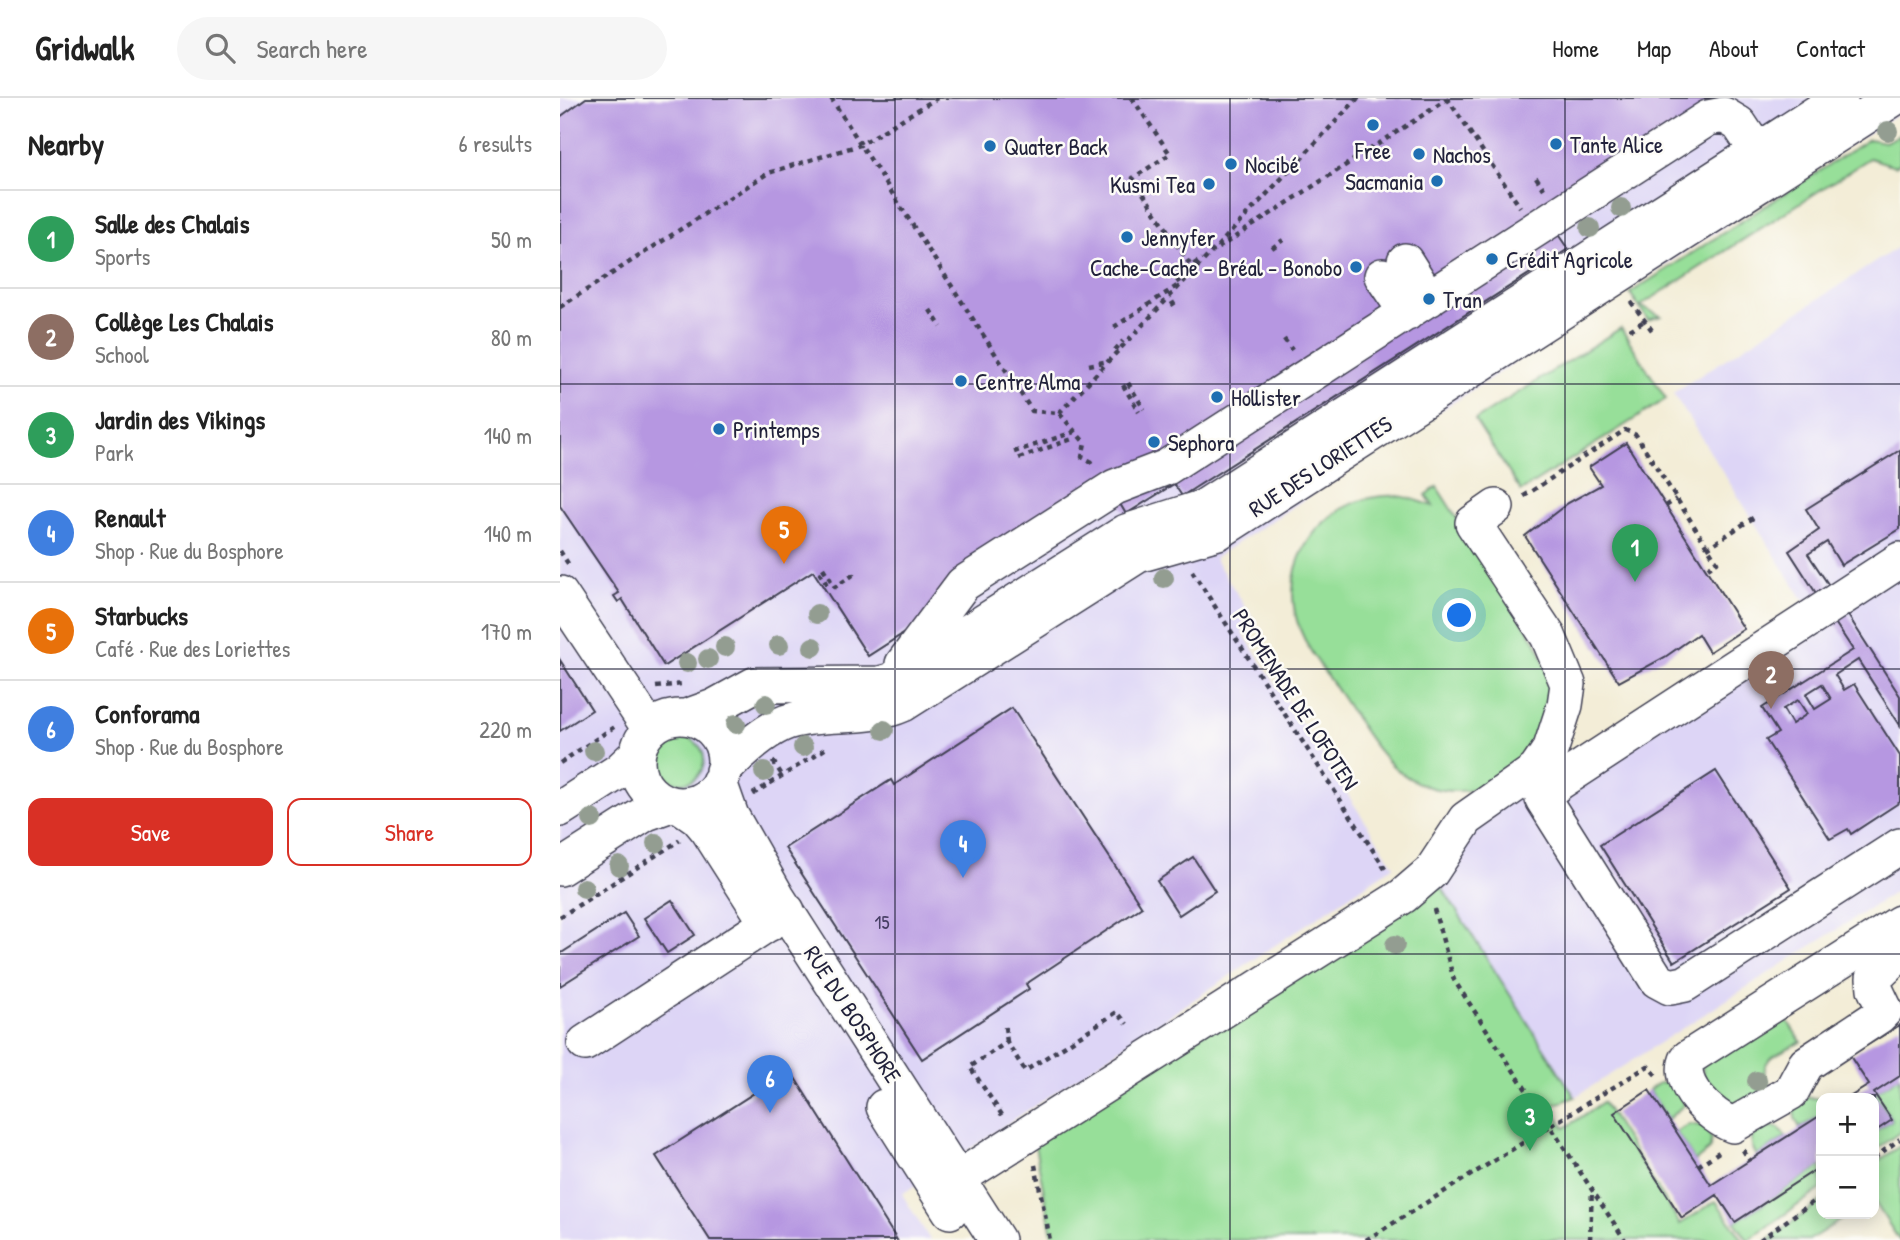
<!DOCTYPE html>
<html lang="en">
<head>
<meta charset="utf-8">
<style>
	body { margin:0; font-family:"Patrick Hand",sans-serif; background:#f6f6f6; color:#222 }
	.controls { position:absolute; right:21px; bottom:21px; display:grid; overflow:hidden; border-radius:14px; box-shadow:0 4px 18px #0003 }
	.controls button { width:63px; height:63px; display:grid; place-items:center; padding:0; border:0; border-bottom:2px solid #e0e0e0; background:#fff; color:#222; font:35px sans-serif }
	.you { position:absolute; left:900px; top:518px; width:24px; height:24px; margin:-18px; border:5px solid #fff; border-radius:50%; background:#1a73e8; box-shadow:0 0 0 10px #1a73e833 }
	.badge { display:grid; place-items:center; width:46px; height:46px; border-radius:50%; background:#d93025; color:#fff; font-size:23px; font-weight:700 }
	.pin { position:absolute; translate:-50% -58px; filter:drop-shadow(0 2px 4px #0008) }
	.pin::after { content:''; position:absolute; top:37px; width:24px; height:21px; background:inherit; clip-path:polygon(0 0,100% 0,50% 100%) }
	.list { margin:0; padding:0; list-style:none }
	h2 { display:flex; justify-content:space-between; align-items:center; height:91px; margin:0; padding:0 28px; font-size:30px }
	h2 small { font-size:23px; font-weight:400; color:#767676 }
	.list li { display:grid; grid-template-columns:46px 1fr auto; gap:21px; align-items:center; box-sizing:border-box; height:98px; padding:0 28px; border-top:2px solid #e0e0e0 }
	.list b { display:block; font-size:26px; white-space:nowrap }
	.list p { margin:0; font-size:23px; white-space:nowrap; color:#767676 }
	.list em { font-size:23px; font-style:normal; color:#767676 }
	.actions { display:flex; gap:14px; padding:21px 28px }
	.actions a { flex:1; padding:16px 0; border:2px solid #d93025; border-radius:14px; text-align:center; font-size:24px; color:#d93025 }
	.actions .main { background:#d93025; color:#fff }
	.icon { flex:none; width:38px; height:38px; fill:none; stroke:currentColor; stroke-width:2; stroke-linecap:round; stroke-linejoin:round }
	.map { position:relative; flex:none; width:1340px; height:1142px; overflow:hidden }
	header { display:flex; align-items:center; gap:42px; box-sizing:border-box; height:98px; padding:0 35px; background:#fff; border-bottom:2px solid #e0e0e0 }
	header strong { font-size:33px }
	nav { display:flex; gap:38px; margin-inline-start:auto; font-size:24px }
	.search { width:490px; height:63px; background:#f6f6f6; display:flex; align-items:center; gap:18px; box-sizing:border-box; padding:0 24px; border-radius:38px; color:#767676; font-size:26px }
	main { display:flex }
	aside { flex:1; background:#fff }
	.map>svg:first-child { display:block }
	.built { fill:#ddd5f6 }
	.green { fill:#97df99; stroke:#5c806a; stroke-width:2 }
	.building { fill:#b697e1; fill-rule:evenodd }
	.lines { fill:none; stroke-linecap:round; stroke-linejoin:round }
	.minor-casing { stroke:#414052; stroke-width:38 }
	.path { stroke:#414052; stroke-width:4.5; stroke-dasharray:5 5; stroke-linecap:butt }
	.minor { stroke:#fff; stroke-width:35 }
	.tree { fill:#939d91 }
	.grid { fill:none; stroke:#22223b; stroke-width:2; stroke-opacity:0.55 }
	.poi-dot { fill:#1f6fb2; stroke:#fdfcf7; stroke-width:2.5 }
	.labels { text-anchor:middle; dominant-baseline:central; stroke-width:5; stroke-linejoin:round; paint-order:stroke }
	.number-label { font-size:19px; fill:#473f64 }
	.poi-label { font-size:23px; fill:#22223b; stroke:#fdfcf7; text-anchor:start }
	.street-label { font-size:23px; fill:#22223b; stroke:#fdfcf7 }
</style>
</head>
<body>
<header>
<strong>Gridwalk</strong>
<div class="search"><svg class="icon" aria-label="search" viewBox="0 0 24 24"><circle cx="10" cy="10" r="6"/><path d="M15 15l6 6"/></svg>Search here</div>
<nav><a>Home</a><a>Map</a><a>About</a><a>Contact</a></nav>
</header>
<main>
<aside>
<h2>Nearby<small>6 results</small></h2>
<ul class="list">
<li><span class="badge" style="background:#2e9e5b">1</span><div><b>Salle des Chalais</b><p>Sports</p></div><em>50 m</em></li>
<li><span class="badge" style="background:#8d6e63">2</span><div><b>Collège Les Chalais</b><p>School</p></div><em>80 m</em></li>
<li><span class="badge" style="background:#2e9e5b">3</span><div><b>Jardin des Vikings</b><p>Park</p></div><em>140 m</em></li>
<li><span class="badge" style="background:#3f7fe0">4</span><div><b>Renault</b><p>Shop · Rue du Bosphore</p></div><em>140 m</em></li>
<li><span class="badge" style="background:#e8710a">5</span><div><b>Starbucks</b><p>Café · Rue des Loriettes</p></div><em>170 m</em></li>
<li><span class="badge" style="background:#3f7fe0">6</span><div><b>Conforama</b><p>Shop · Rue du Bosphore</p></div><em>220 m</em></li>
</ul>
<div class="actions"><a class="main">Save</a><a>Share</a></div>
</aside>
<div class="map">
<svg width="1340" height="1142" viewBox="0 0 1340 1142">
	<rect width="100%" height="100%" fill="#fdfcf7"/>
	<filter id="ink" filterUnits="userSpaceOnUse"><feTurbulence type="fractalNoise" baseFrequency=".0143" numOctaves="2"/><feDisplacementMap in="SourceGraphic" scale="14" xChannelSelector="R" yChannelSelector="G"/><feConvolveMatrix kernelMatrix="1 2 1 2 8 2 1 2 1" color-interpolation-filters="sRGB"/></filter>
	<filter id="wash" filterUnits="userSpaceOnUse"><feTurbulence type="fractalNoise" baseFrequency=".00686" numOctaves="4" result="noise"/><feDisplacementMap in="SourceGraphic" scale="28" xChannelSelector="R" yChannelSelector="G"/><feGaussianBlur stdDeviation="1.57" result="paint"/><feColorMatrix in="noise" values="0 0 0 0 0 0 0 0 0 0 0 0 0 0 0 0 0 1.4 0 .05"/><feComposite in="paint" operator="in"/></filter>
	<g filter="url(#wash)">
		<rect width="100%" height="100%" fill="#f3edd7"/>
		<path class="built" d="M0 0H1340V14L654 460 695 524 682 534 834 768 342 1096 370 1142H0Z
			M1340 148V791L1015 999 879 785 918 717 1246 506 1113 295Z"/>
		<path class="green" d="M1340 37V65L1335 68 1310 60 1080 208 1101 218 1088 222 1070 195 1309 41 1325 44Z
			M1061 230 1106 301 961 393 915 322Z
			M877 389 977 546C991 579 993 592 983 627 979 640 977 649 966 658 954 667 942 681 929 687 920 692 907 693 897 693 840 693 815 650 787 607 769 579 742 548 735 515 722 452 773 394 837 398 850 399 861 404 873 408L866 397Z
			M98 662a23 23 0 1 1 46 0a23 23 0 1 1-46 0Z
			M879 785 1015 999 991 1008 1005 1030 1043 1004 1120 1126 1156 1103 1183 1142H493L474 1043Z
			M1218 908 1241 944C1230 950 1201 959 1205 975 1207 981 1210 983 1210 991L1189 1002 1171 1007 1146 992 1141 963Z
			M1340 978V1034L1314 1053V1034L1332 1022 1314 995Z
			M1099 985H1114L1124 1007 1108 1021 1089 992Z
			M1247 999 1261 1001V1017L1240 1030 1235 1020 1234 1009Z
			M1129 1026 1144 1028 1151 1040 1150 1051 1135 1063 1116 1034Z
			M1205 1027 1219 1030 1226 1039 1197 1058C1188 1044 1190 1035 1205 1027Z
			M1340 1048V1142H1339L1314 1103V1066Z
			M1261 1068V1091L1188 1142 1175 1124Z
			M1261 1103V1116H1290L1249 1142H1208Z"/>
		<g id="blocks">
			<path class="building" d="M26 0H1156L997 135 1008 151 622 398 614 386 566 416 556 399 308 558 253 473 104 568 62 501 58 504 54 498 59 495 0 408V19Z
				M1066 345 1184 531 1149 554 1138 536 1105 559 1059 584 965 438 1008 405 1041 387 1029 369Z
				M1340 352V431L1281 467 1267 444 1248 456 1274 495 1261 503 1229 453 1259 432 1246 411Z
				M1284 511 1340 598V627L1298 562 1275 577 1284 592 1294 586 1340 658V704L1291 736 1288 731 1270 741 1206 642 1218 635 1202 610 1293 552 1272 520ZM1262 586 1271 601 1255 611 1246 596ZM1238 602 1247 616 1232 626 1223 611Z
				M0 562 32 612 0 633Z
				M452 610 582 809 466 886 469 891 362 961 225 750 331 682 334 687Z
				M1156 673 1231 790 1114 864 1040 747Z
				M633 759 655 793 619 817 597 783Z
				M112 802 135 837 107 855 84 820Z
				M64 815 79 838 0 888V856Z
				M1340 927V978L1314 995 1332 1022 1314 1034V1000H1288L1309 987 1290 958Z
				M230 972 337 1142H150L96 1058Z
				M1089 992 1151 1087 1261 1017V1068L1175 1124 1157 1097 1122 1120 1054 1015Z"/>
		</g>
	</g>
	<g filter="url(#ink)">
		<use href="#blocks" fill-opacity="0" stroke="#414052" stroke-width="2"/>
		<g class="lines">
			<g class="minor-casing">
				<path id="minor" d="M845 163 869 201
					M822 178 847 215
					M1340 462 1001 683 985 695 983 701 1097 882 1110 889 1125 886 1340 748
					M0 496 90 631
					M343 566 403 486 555 389 607 369 1148 20 1164 17 1179 26 1197 53 1194 73
					M129 618 154 609 194 587 320 586 331 583 566 434 644 409 1280 0
					M77 663a44 44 0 1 1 88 0a44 44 0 1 1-88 0Z
					M163 673C181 654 208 628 234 622 271 613 307 622 343 606L578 457 658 434 1334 0
					M159 684 171 718 217 799 437 1142
					M121 708 137 719 148 732 208 826
					M0 711 59 673 76 657
					M0 770 86 715 111 706
					M1327 833 1337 858 1314 880 1315 891 1325 912 1319 918 1246 966 1231 994 1173 1027C1151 1019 1115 986 1128 960L1340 825
					M25 945 227 813
					M324 1009 390 1113
					M378 1093 843 798 871 774 906 721 976 672 991 650 1005 607 1008 586 988 538 913 425 936 409"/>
			</g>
			<path class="path" d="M271 0 472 313 499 315 525 345 522 359 536 366
				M572 0 610 56 573 80 631 168
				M887 0 960 109
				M976 79 984 91
				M658 150 889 0
				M712 150 723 142
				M1071 204 1094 235
				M611 207 619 202
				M0 209 208 75 300 47 377 0
				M370 212 381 229
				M554 229 620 186 615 178 642 161
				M1070 232 1084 223
				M724 241 732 252
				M555 252 563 243
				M529 267 544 264
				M568 285 584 311
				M563 287 579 314
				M499 315 798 0
				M454 354 514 334
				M459 360 515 340
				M964 398 1065 332 1076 337 1157 464 1148 470
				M1106 408 1116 401
				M1147 450 1193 420
				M0 453 9 467
				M263 470 275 489 293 477 296 482
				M632 473 827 774
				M259 474 266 485 271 482
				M96 589 122 586
				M213 663 222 677
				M0 665 54 629
				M193 696 268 649
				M874 811 894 882 990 1028 1088 968 1096 977
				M0 819 120 742
				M445 929 447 944
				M442 1017 410 969 447 944 465 973 557 914 567 926
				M1183 1052 1190 1063
				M1314 1060 1340 1041
				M475 1067 490 1142
				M1138 1068 1159 1054
				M806 1142 990 1028 1065 1142
				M1030 1142 1032 1090
				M1200 1142 1261 1098"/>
			<use href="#minor" class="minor"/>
		</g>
		<g class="tree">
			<circle cx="1328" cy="33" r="10"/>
			<circle cx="1061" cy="110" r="10"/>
			<circle cx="1030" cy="130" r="10"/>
			<circle cx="604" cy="480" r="10"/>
			<circle cx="257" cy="516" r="10"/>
			<circle cx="219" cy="547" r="10"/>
			<circle cx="165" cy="549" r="10"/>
			<circle cx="253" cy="549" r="10"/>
			<circle cx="148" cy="561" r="10"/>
			<circle cx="127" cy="565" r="10"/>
			<circle cx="206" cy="606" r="10"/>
			<circle cx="176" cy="626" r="10"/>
			<circle cx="324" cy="632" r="10"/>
			<circle cx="243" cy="649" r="10"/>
			<circle cx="34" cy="653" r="10"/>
			<circle cx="204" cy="674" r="10"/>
			<circle cx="32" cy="721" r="10"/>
			<circle cx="96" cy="745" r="10"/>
			<circle cx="59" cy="768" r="10"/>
			<circle cx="24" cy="790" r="10"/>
			<circle cx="835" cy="847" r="10"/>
			<circle cx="1197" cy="983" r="10"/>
		</g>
	</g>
	<path class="grid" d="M335 0V1142M670 0V1142M1005 0V1142M0 286H1340M0 571H1340M0 856H1340"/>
	<g class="poi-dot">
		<circle cx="813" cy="27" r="7"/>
		<circle cx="996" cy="46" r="7"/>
		<circle cx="430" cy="48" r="7"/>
		<circle cx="859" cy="56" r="7"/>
		<circle cx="671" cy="66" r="7"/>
		<circle cx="877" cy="83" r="7"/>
		<circle cx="649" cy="86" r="7"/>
		<circle cx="567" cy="139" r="7"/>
		<circle cx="932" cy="161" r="7"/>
		<circle cx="796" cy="169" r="7"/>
		<circle cx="869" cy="201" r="7"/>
		<circle cx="401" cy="283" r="7"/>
		<circle cx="657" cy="299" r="7"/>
		<circle cx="159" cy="331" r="7"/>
		<circle cx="594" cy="344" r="7"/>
	</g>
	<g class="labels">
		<g class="number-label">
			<text x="322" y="824">15</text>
		</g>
		<g class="poi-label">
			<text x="1010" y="46">Tante Alice</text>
			<text x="444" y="48">Quater Back</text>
			<text x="813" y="52" text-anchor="middle">Free</text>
			<text x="873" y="56">Nachos</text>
			<text x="685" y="66">Nocibé</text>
			<text x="863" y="83" text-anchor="end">Sacmania</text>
			<text x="635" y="86" text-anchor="end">Kusmi Tea</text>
			<text x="581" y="139">Jennyfer</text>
			<text x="946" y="161">Crédit Agricole</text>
			<text x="782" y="169" text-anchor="end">Cache-Cache - Bréal - Bonobo</text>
			<text x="883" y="201">Tran</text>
			<text x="415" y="283">Centre Alma</text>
			<text x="671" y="299">Hollister</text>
			<text x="173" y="331">Printemps</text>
			<text x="608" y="344">Sephora</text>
		</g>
		<g class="street-label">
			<text transform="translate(760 368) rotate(-33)">RUE DES LORIETTES</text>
			<text transform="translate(736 601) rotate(57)">PROMENADE DE LOFOTEN</text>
			<text transform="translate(293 916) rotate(57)">RUE DU BOSPHORE</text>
		</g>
	</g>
</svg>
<div class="controls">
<button>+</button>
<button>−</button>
</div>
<div class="you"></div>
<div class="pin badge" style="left:1075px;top:484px;background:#2e9e5b">1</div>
<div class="pin badge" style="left:1211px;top:611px;background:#8d6e63">2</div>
<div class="pin badge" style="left:970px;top:1053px;background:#2e9e5b">3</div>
<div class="pin badge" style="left:403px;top:780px;background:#3f7fe0">4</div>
<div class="pin badge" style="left:224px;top:466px;background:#e8710a">5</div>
<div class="pin badge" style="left:210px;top:1015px;background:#3f7fe0">6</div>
</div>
</main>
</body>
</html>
